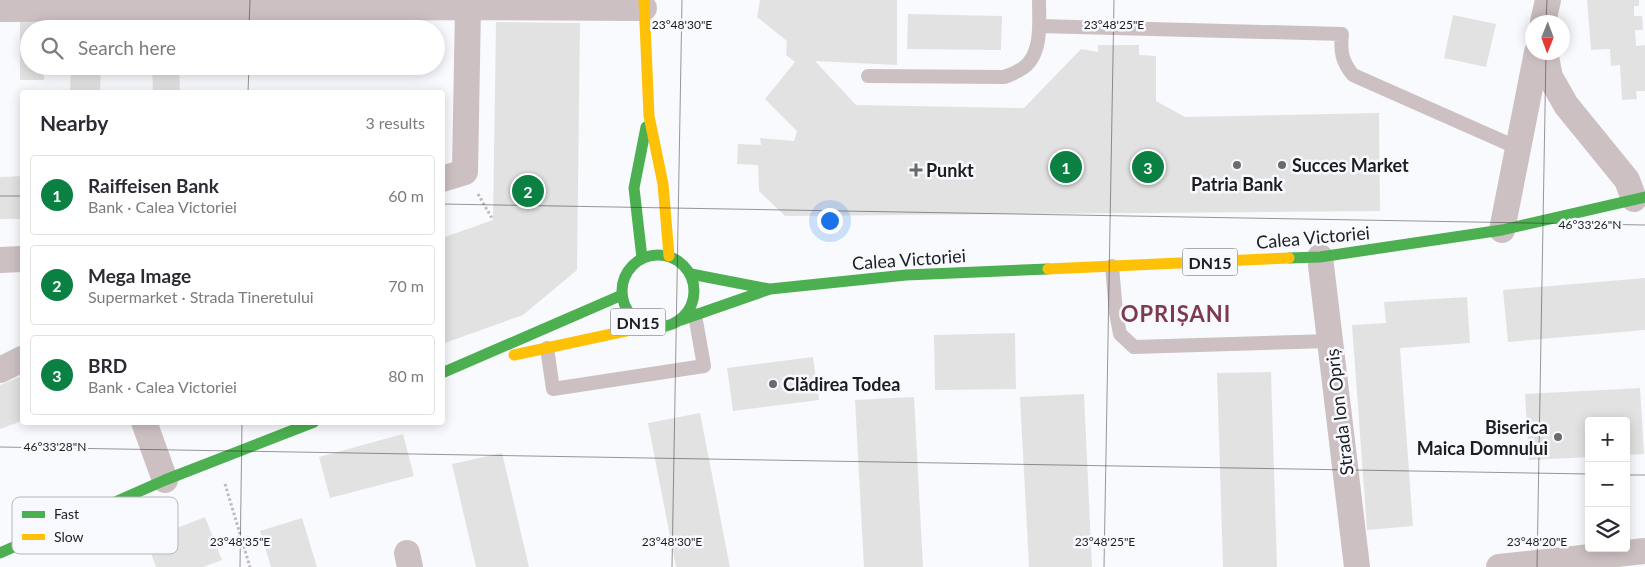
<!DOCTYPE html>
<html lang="en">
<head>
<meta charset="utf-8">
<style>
	body { margin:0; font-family:Lato,sans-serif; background:#f7f7f7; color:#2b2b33 }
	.controls { position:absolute; right:15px; bottom:15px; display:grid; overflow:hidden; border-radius:5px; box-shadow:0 2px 12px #0003 }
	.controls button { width:45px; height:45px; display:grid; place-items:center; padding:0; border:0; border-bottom:1px solid #e1e1e2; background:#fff; color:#2b2b33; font:25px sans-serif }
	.compass { position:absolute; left:1525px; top:15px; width:45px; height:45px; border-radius:50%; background:#fff; box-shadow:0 2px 12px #0003; rotate:181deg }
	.you { position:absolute; left:829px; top:220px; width:18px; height:18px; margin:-12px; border:4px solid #fff; border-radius:50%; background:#1a73e8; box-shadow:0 0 0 8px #1a73e833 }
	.badge { display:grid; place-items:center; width:32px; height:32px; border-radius:50%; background:#0b8043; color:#fff; font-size:16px; font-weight:700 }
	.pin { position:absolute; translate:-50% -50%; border:2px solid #fff; box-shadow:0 1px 5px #0006 }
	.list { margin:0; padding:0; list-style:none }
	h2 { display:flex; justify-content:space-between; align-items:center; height:65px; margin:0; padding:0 20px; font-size:21px }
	h2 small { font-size:16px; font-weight:400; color:#7c7c81 }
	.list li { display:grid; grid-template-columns:32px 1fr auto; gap:15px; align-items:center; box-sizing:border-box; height:80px; margin:0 10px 10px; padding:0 10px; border:1px solid #e1e1e2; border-radius:5px }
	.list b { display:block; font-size:19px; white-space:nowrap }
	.list p { margin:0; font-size:16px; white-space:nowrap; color:#7c7c81 }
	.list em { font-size:16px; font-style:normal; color:#7c7c81 }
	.icon { flex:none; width:28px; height:28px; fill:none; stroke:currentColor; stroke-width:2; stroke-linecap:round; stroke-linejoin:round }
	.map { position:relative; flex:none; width:1645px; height:567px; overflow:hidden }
	.search { position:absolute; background:#fff; box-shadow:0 2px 12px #0003; left:20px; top:20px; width:425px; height:55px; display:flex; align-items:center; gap:12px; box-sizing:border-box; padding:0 18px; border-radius:28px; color:#7c7c81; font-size:19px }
	.panel { position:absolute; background:#fff; box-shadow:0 2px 12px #0003; left:20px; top:90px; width:425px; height:335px; border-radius:5px }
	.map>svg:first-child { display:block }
	.building { fill:#e3e2e3 }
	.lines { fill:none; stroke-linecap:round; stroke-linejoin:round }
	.path { stroke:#c0b9bc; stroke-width:3; stroke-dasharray:2.5 2.5; stroke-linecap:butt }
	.lane { stroke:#cdc0c2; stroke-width:14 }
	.street { stroke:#cdc0c2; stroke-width:26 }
	.fast { stroke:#4caf50; stroke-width:11 }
	.slow { stroke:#ffc107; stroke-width:11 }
	.ticks { fill:none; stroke:#1c1d1f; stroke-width:1; stroke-opacity:0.45 }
	.poi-dot { fill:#696a6d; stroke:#f8f9fe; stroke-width:2 }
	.labels { text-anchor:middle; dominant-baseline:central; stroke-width:5; stroke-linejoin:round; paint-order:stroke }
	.shield { fill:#f8f9fe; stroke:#5e5f62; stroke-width:1 }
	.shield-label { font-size:16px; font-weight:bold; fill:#1c1d1f }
	.poi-label { font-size:18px; font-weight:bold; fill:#1c1d1f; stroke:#f8f9fe; text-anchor:start }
	.street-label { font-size:18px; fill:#1c1d1f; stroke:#f8f9fe }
	.district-label { font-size:22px; font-weight:bold; letter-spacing:1px; fill:#7f394f; stroke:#f8f9fe }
	.key { fill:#f8f9fe; stroke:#b6b7bb; stroke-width:1 }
	.key-label { font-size:14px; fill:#1c1d1f }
	.ticks-label { font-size:12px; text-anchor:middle; fill:#1c1d1f; stroke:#f8f9fe; stroke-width:5; stroke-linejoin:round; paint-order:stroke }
</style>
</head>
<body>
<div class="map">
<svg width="1645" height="567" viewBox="0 0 1645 567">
	<rect width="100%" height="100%" fill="#f9fafd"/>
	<path class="building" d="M760 0H897V65L815 61 856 105 1024 108 1081 49 1098 52V45H1139V55L1156 56V101L1185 117 1379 113 1380 211 785 216 759 191 758 165 737 164 738 144 761 145 760 138 794 141 797 131 765 99 795 62 786 55 787 41 757 17Z
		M1587 0H1639V6H1634V16H1642L1643 30H1635L1636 46 1645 45V91H1636L1637 99 1622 100 1620 65 1611 66 1610 49 1591 50Z
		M908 14 1002 16 1001 50 907 49Z
		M1453 15 1496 24 1486 67 1444 58Z
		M78 21H101V29H77Z
		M20 22H44V29H29V66H44V80H20Z
		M221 22 243 24 242 29H220Z
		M496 22 580 23 577 270 523 315 442 344V238L493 220Z
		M71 66H101L100 92H70Z
		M152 66H179L180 92H153Z
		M217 66H239V74L217 72Z
		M22 176V219H0V177Z
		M1645 278V330L1508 342 1503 290Z
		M1467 297 1470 343 1400 348 1413 526 1367 530 1352 325 1386 323 1384 302Z
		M1015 333 1016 389 935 390 934 335Z
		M813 357 819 400 733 411 727 368Z
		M1271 372 1277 567H1223L1217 373Z
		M22 376V421L0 429V385Z
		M1640 388 1644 454 1626 455V421H1589V457L1529 460 1525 394Z
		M1084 394 1092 567H1029L1020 397Z
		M914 397 923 567H864L855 400Z
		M700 413 730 567H676L648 423Z
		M403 434 414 476 330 498 319 457Z
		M502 453 529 567H476L452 464Z
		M205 517 222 560 203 567H156L146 540Z
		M302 518 317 567H271L260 531Z"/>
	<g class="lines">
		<path class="path" d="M478 194 493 220
			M225 484 250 567"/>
		<path class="lane" d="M1039 26 1342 34C1340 51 1342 62 1353 75L1518 148
			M868 76 1004 77C1010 75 1017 72 1023 68 1043 54 1039 21 1039 0
			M1112 266 1116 313 1120 334 1134 347 1330 341
			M547 348 553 389 704 366 695 315"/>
		<path class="street" d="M0 9 468 7 644 8
			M1543 22 1548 0
			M1545 52 1550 77 1557 89 1566 105 1627 180 1634 199
			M442 179 465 172 468 7
			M1502 230 1537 52
			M1320 257 1357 567
			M0 260 22 259
			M0 370 22 359
			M144 422 165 480
			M407 553 410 567
			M1499 567 1645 551"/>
		<path class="fast" d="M622 291a36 36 0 1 1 72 0a36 36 0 1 1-72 0Z
			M642 258 634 188 646 127
			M1289 258 1320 257 1502 230 1645 197
			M691 274 769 289
			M681 320 770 289 906 275 1048 269
			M442 373 622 295
			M0 553 165 480 314 422"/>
		<path class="slow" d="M644 0 649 116 663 184 669 256
			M1048 269 1289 258
			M514 355 649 326"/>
	</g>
	<path class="ticks" d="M1546 22 1547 0M249 29 250 0M248 92 249 66M0 196H22M442 204 1645 225M0 447 1589 474M1626 475H1645M240 567 242 422M672 567 682 0M1104 567 1114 0M1537 567 1546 52"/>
	<g class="poi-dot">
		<circle cx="1237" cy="165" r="5"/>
		<circle cx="1282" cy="165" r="5"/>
		<path d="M913.5 162.5h5v5h5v5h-5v5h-5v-5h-5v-5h5z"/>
		<circle cx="773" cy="384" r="5"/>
		<circle cx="1558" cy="437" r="5"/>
	</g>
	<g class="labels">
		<g class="shield">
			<rect x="1182.5" y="248.5" width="55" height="27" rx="4"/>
			<rect x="610.5" y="308.5" width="55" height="27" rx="4"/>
		</g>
		<g class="shield-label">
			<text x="1210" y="262">DN15</text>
			<text x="638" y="322">DN15</text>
		</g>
		<g class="poi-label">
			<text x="1292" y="165">Succes Market</text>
			<text x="926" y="170">Punkt</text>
			<text x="1237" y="184" text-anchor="middle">Patria Bank</text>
			<text x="783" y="384">Clădirea Todea</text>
			<text x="1548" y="427" text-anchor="end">Biserica<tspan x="1548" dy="21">Maica Domnului</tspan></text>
		</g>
		<g class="street-label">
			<text transform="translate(1313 237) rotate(-5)">Calea Victoriei</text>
			<text transform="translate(909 259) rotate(-4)">Calea Victoriei</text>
			<text transform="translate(1339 412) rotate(-97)">Strada Ion Opriș</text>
		</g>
		<g class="district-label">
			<text x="1176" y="313">OPRIȘANI</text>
		</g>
	</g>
	<rect x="12" y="497" width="166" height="57" rx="8" class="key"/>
	<rect x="22" y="511" width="23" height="7" fill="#4caf50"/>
	<rect x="22" y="534" width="23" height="6" fill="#ffc107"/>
	<g class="key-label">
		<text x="54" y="519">Fast</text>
		<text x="54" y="542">Slow</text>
	</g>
	<g class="ticks-label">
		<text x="682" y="29">23°48'30"E</text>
		<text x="1114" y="29">23°48'25"E</text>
		<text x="1590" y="229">46°33'26"N</text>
		<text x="55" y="451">46°33'28"N</text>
		<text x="240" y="546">23°48'35"E</text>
		<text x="672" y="546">23°48'30"E</text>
		<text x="1105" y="546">23°48'25"E</text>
		<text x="1537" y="546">23°48'20"E</text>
	</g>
</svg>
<div class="controls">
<button>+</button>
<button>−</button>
<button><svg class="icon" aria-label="layers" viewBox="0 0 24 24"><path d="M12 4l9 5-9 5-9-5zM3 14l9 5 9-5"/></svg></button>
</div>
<svg class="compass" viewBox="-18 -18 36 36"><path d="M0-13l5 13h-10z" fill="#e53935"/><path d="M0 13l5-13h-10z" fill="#7c7c81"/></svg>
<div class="you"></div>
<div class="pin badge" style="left:1066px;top:167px">1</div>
<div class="pin badge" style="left:528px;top:191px">2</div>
<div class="pin badge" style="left:1148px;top:167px">3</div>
<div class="search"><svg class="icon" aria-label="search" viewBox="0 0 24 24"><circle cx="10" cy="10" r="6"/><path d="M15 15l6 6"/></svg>Search here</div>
<section class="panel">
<h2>Nearby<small>3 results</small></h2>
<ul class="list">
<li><span class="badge">1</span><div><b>Raiffeisen Bank</b><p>Bank · Calea Victoriei</p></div><em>60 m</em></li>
<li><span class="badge">2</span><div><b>Mega Image</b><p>Supermarket · Strada Tineretului</p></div><em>70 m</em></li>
<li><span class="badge">3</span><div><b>BRD</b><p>Bank · Calea Victoriei</p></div><em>80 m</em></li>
</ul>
</section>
</div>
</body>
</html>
